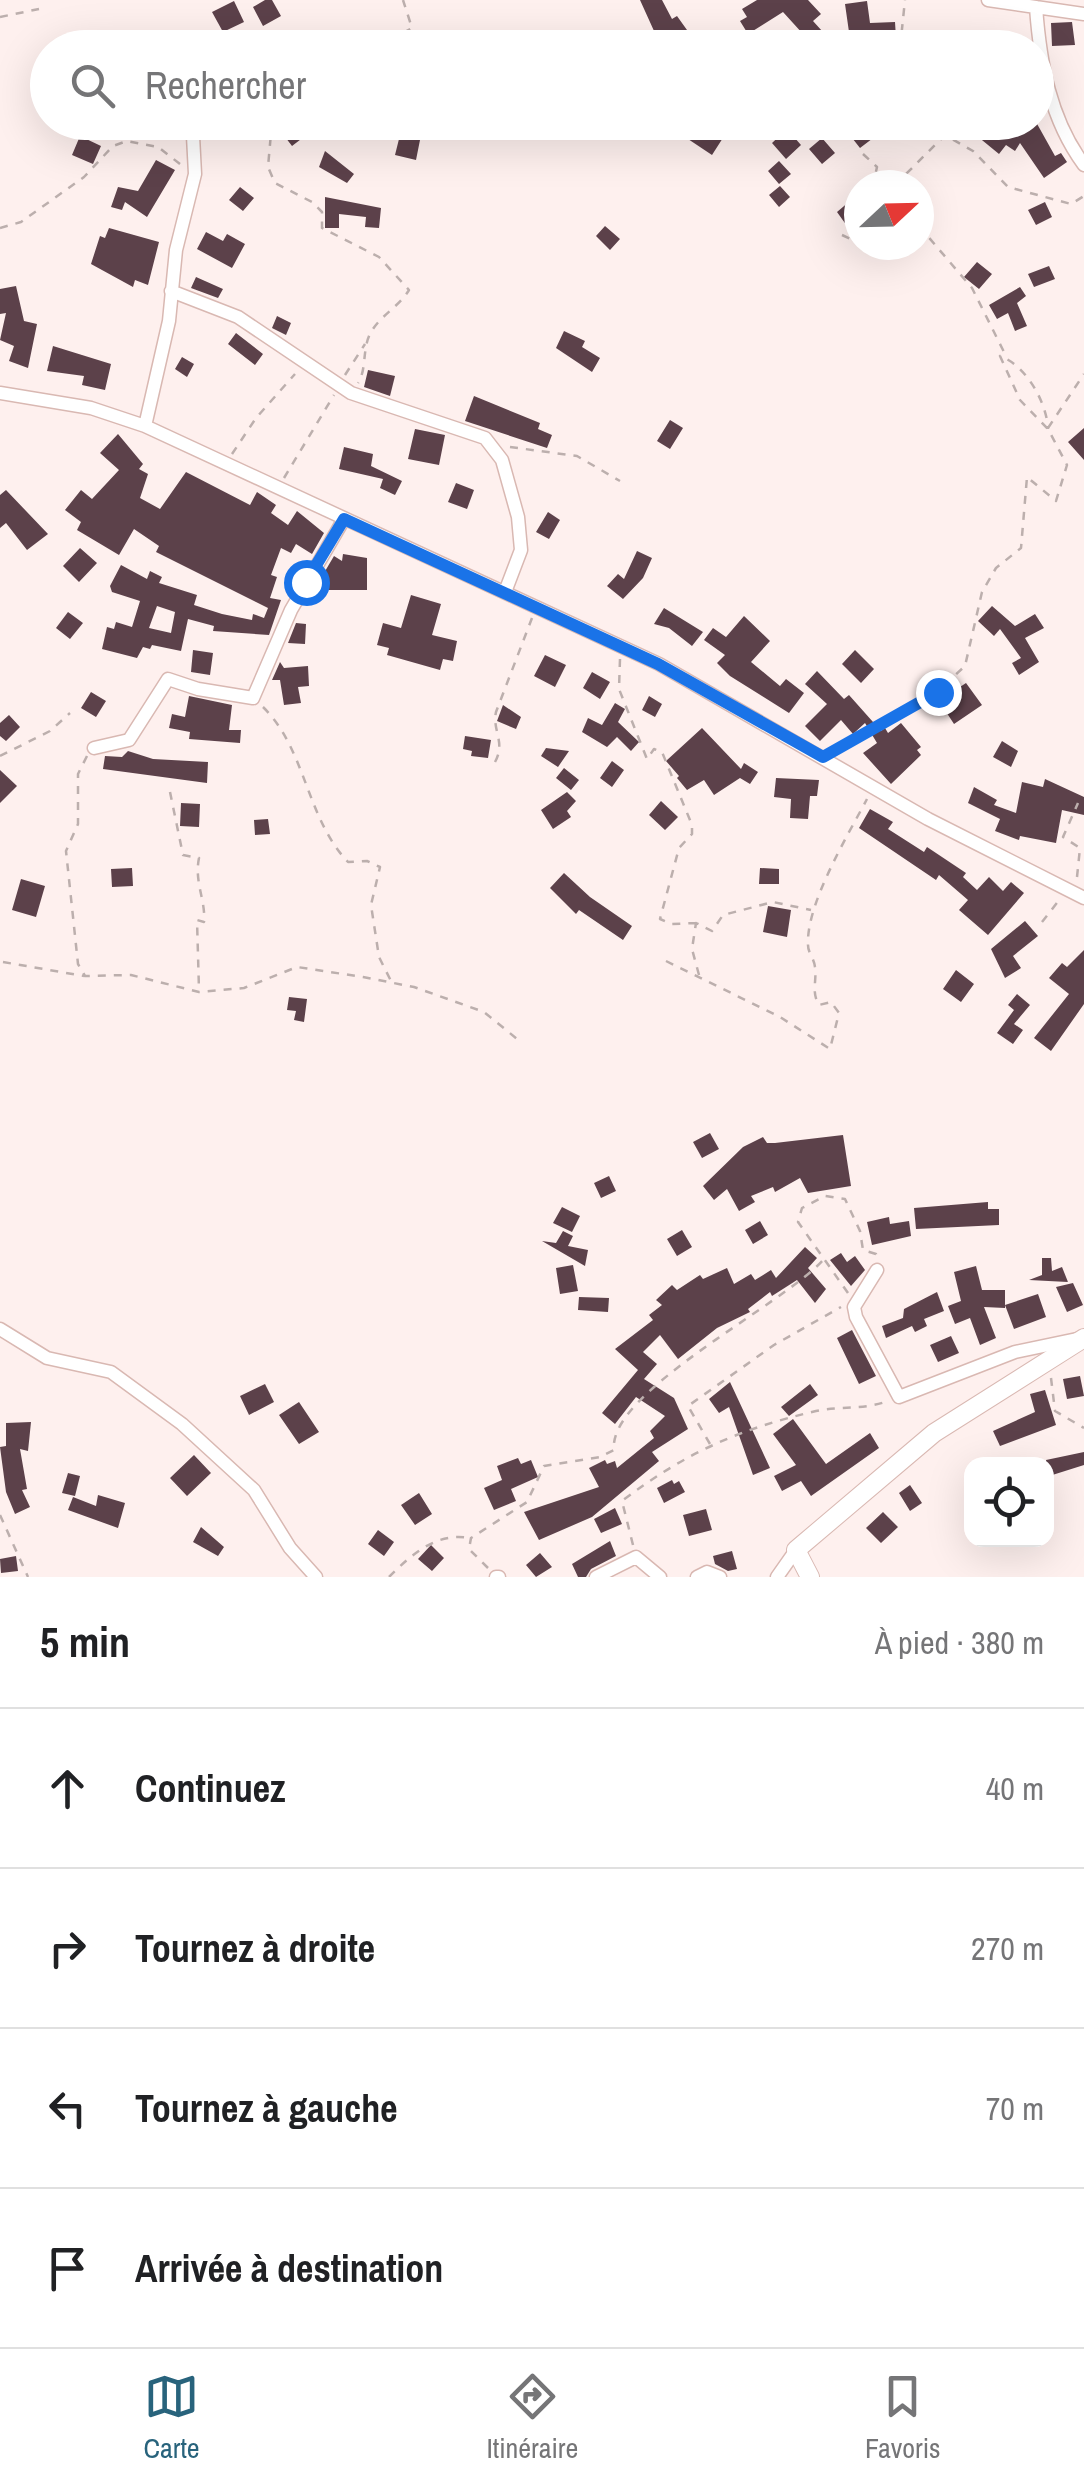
<!DOCTYPE html>
<html lang="fr">
<head>
<meta charset="utf-8">
<style>
	body { margin:0; font-family:"Archivo Narrow",sans-serif; background:#f2f2f2; color:#202124 }
	.controls { position:absolute; right:30px; bottom:30px; display:grid; overflow:hidden; border-radius:20px; box-shadow:0 10px 40px #0002 }
	.controls button { width:90px; height:90px; display:grid; place-items:center; padding:0; border:0; border-bottom:2px solid #e0e0e0; background:#fff; color:#202124; font:50px sans-serif }
	.compass { position:absolute; left:844px; top:170px; width:90px; height:90px; border-radius:50%; background:#fff; box-shadow:0 10px 40px #0002; rotate:68deg }
	.stop { position:absolute; width:30px; height:30px; margin:-22px; border:8px solid #1a73e8; border-radius:50%; background:#fff }
	.stop.end { background:#1a73e8; border-color:#fff; box-shadow:0 2px 10px #0008 }
	.list { margin:0; padding:0; list-style:none }
	h2 { display:flex; justify-content:space-between; align-items:center; height:130px; margin:0; padding:0 40px; font-size:42px }
	h2 small { font-size:32px; font-weight:400; color:#757577 }
	.list li { display:grid; grid-template-columns:65px 1fr auto; gap:30px; align-items:center; box-sizing:border-box; height:160px; padding:0 40px; border-top:2px solid #e0e0e0 }
	.list b { display:block; font-size:38px; white-space:nowrap }
	.list em { font-size:32px; font-style:normal; color:#757577 }
	.icon { flex:none; width:55px; height:55px; fill:none; stroke:currentColor; stroke-width:2; stroke-linecap:round; stroke-linejoin:round }
	.map { position:relative; flex:none; width:1084px; height:1577px; overflow:hidden }
	.search { position:absolute; background:#fff; box-shadow:0 10px 40px #0002; left:30px; right:30px; top:30px; height:110px; display:flex; align-items:center; gap:25px; box-sizing:border-box; padding:0 35px; border-radius:55px; color:#757577; font-size:38px }
	.sheet { height:770px; background:#fff }
	nav { display:flex; justify-content:space-around; align-items:center; box-sizing:border-box; height:140px; border-top:2px solid #e0e0e0; background:#fff; font-size:28px; color:#757577 }
	nav a { display:grid; justify-items:center; gap:5px }
	nav .on { color:#28637c }
	.map>svg:first-child { display:block }
	.building { fill:#5c414a; fill-rule:evenodd }
	.lines { fill:none; stroke-linecap:round; stroke-linejoin:round }
	.minor-casing { stroke:#d9b8b2; stroke-width:15 }
	.major-casing { stroke:#d9b8b2; stroke-width:20 }
	.path { stroke:#bcafad; stroke-width:2.5; stroke-dasharray:8 8; stroke-linecap:butt }
	.minor { stroke:#fff; stroke-width:12 }
	.major { stroke:#fff; stroke-width:18 }
	.route { stroke:#1a73e8; stroke-width:12 }
</style>
</head>
<body>
<div class="map">
<svg width="1084" height="1577" viewBox="0 0 1084 1577">
	<rect width="100%" height="100%" fill="#fef0ee"/>
	<path class="building" d="M265 0H272L281 16 263 26 253 7Z
		M640 0H662L672 19 677 16 687 30 672 40 670 36 659 42Z
		M757 0H808L821 14 813 21 832 42 825 48H803L796 40 803 34 783 12 748 34 740 21 747 17 742 9Z
		M234 1 244 22 223 32 212 12Z
		M867 1 870 23 895 22 896 38 871 44 870 37 857 40 855 31 849 32 845 4Z
		M1072 22 1075 45 1052 46 1051 23Z
		M229 122H249L254 130 240 140Z
		M288 122H301L309 133 292 146 279 129Z
		M698 122H716L728 130 712 155 688 139Z
		M853 122H880L885 129 860 148 845 129Z
		M960 122H997L1008 132 1025 122H1036L1055 156 1061 153 1067 162 1044 178 1020 143 1015 151 1006 145 999 154Z
		M787 129 801 145 786 159 772 143Z
		M400 135 420 140 416 160 395 155Z
		M80 136 101 146 93 164 72 155Z
		M822 138 835 153 822 164 809 149Z
		M325 151 354 174 347 183 319 167Z
		M156 160 175 170 147 217 125 202 122 210 111 207 118 187 138 191Z
		M779 161 791 174 779 184 768 171Z
		M780 186 790 197 779 207 769 195Z
		M240 187 254 198 243 211 229 200Z
		M325 197 381 208 379 228 365 227 366 217 339 214V228H325Z
		M850 201 859 216 847 226 837 212Z
		M1045 202 1052 217 1036 225 1028 210Z
		M605 226 620 239 610 250 596 236Z
		M109 228 159 242 148 285 135 280 133 287 91 264 100 236 105 238Z
		M206 232 223 241 227 234 245 244 232 268 197 249Z
		M977 262 992 274 979 289 964 277Z
		M1049 266 1055 279 1034 287 1028 274Z
		M196 277 223 289 218 298 191 288Z
		M16 286 24 321 37 324 28 368 9 361 14 346 0 340 6 313 0 314V289Z
		M1020 287 1026 296 1017 303 1027 326 1015 331 1008 313 997 319 989 305Z
		M277 316 291 323 286 335 272 328Z
		M564 331 585 341 582 347 600 358 592 372 556 348Z
		M236 333 263 354 255 365 228 344Z
		M53 346 111 364 105 390 82 385 84 376 47 371Z
		M182 357 194 364 187 377 175 369Z
		M368 370 395 376 390 396 364 387Z
		M474 396 540 423 538 429 552 435 547 448 465 421Z
		M670 420 683 428 670 449 657 441Z
		M1084 428V460L1068 442Z
		M415 429 445 435 439 465 408 459Z
		M118 434 143 464 139 469 148 474 140 498 160 509 186 472 250 505 257 492 276 505 271 513 288 525 297 511 324 533 312 554 296 544 291 553 281 548 271 575 277 577 270 598 281 600 269 635 213 631 214 626 188 619 181 651 152 645 150 649 143 647 137 658 102 649 107 627 114 629 116 622 132 627 140 601 112 592 110 586 121 565 147 579 150 571 162 577 159 583 197 595 194 605 222 614 252 620 253 614 264 618 268 608 156 552 159 546 134 529 119 555 77 530 81 522 65 510 81 490 92 499 119 470 100 453ZM157 606 175 612 171 633 149 628Z
		M344 447 373 454 371 466 402 481 395 495 380 488 383 479 339 469Z
		M456 483 474 490 467 509 448 502Z
		M6 490 48 534 27 550 6 523 0 528V495Z
		M548 512 560 520 549 539 536 532Z
		M80 548 97 563 79 582 63 566Z
		M637 551 652 558 643 578 623 599 607 586 618 574 624 579Z
		M343 554 367 558V590H324L325 579 321 578 334 556 342 561Z
		M411 595 441 604 432 635 457 641 453 661 443 659 440 670 387 655 389 648 377 645 383 623 401 628Z
		M992 606 1015 626 1035 614 1044 628 1025 638 1039 662 1019 675 1012 663 1021 658 1000 629 994 636 978 621Z
		M664 608 703 632 692 646 669 628 654 624Z
		M68 612 83 623 70 639 56 628Z
		M744 616 770 641 751 662 780 686 786 679 804 693 789 713 730 676 717 663 725 655 704 640 713 628 726 637Z
		M296 623 306 624 305 644 288 643Z
		M193 650 213 653 210 675 191 672Z
		M855 650 874 669 861 683 842 664Z
		M545 655 566 665 555 687 534 676Z
		M280 662 284 668 308 666 309 686 298 687 301 703 284 705 280 680H272Z
		M817 671 844 699 849 695 881 731 885 728 888 733 901 723 921 747 917 750 921 755 891 784 863 753 877 743 865 723 853 734 841 720 820 741 805 726 827 704 805 684Z
		M592 672 610 682 600 699 583 688Z
		M966 683 982 705 954 724 939 701Z
		M91 692 106 701 96 717 81 708Z
		M189 696 232 705 229 730H241L240 743 189 739 190 732 169 728 172 714 185 717Z
		M649 696 662 704 655 717 642 710Z
		M615 703 625 709 618 722 639 742 631 751 617 737 607 747 582 732 588 718 602 725Z
		M503 705 521 717 516 729 497 721Z
		M9 715 20 727 6 741 0 736V723Z
		M702 728 741 769 744 763 758 772 750 784 740 778 714 795 704 780 687 790 677 778 679 776 666 761Z
		M465 736 491 740 488 758 471 756 472 751 463 749Z
		M1002 741 1018 751 1011 767 993 757Z
		M546 748 569 751 558 767 541 756Z
		M128 751 153 759 208 762 207 783 103 769 105 756 122 757Z
		M612 761 624 770 612 787 600 778Z
		M564 768 579 780 571 790 556 778Z
		M0 770 17 786 0 803Z
		M776 778 819 780 817 796H810L808 819 790 818 791 799 774 797Z
		M1045 779 1084 797V815L1062 810 1056 843 1020 836 1019 840 995 831 1000 819 968 803 974 787 997 800 994 805 1016 813 1022 782 1043 787Z
		M567 792 576 801 567 811 571 817 553 829 541 810Z
		M661 801 678 817 665 830 649 815Z
		M181 803 200 804 199 827 180 826Z
		M870 809 893 822 888 829 924 852 927 847 966 873 963 877 977 890 989 877 1003 891 1011 882 1024 893 988 935 959 910 968 900 939 875 936 880 859 828Z
		M268 819 270 834 255 835 254 820Z
		M132 868 133 886 112 887 111 869Z
		M760 868 779 869V884H759Z
		M564 873 590 897 632 926 623 940 579 910 576 914 550 888Z
		M21 879 45 886 36 917 12 910Z
		M768 906 791 910 787 937 763 932Z
		M1025 921 1038 936 1013 956 1021 968 1005 978 991 949Z
		M1084 950V1004L1051 1051 1034 1038 1069 994 1049 978 1062 963 1067 967Z
		M956 970 974 984 961 1002 943 989Z
		M1017 994 1030 1005 1014 1024 1023 1030 1013 1044 997 1033 1014 1010 1008 1005Z
		M289 997 307 999 304 1022 294 1020 296 1011 287 1010Z
		M710 1133 719 1149 702 1158 693 1142Z
		M843 1135 851 1186 808 1193 800 1178 775 1192 773 1187 751 1196 755 1202 739 1211 727 1189 714 1200 703 1186 743 1147 763 1137 767 1143H775Z
		M609 1176 616 1191 601 1198 594 1183Z
		M988 1202V1209H999V1225L916 1229 914 1208Z
		M562 1207 580 1216 572 1232 553 1223Z
		M889 1217 890 1224 909 1221 911 1236 872 1245 867 1222Z
		M760 1221 768 1235 753 1244 745 1230Z
		M682 1230 692 1247 677 1256 667 1239Z
		M563 1231 573 1236 568 1246 588 1250 585 1266 542 1241 556 1243Z
		M805 1247 817 1258 808 1268 826 1289 815 1303 797 1280 772 1296 770 1292 748 1309 750 1312 717 1328 678 1359 660 1335 643 1352 657 1364 644 1379 674 1398 688 1429 652 1452 659 1461 592 1517 539 1540 524 1512 599 1487 589 1468 605 1460 607 1464 615 1461 617 1468 654 1438 650 1431 665 1416 636 1397 615 1424 602 1413 638 1370 615 1349 653 1320 649 1315 662 1305 656 1300 672 1285 677 1290 700 1275 703 1279 727 1268 734 1284 751 1274 755 1280 771 1270 776 1278Z
		M841 1253 847 1262 855 1256 865 1270 851 1286 830 1260Z
		M1042 1258H1051L1052 1271 1062 1267 1068 1282 1029 1280 1042 1275Z
		M573 1265 578 1291 560 1294 556 1268Z
		M976 1266 982 1290H1005V1308L984 1307 996 1338 980 1345 970 1318 955 1324 948 1306 961 1301 954 1272Z
		M1073 1283 1083 1305 1067 1312 1056 1287Z
		M937 1292 944 1311 924 1319 927 1326 915 1332 912 1326 886 1338 882 1326 903 1318 904 1309Z
		M1038 1294 1046 1317 1014 1329 1005 1305Z
		M579 1297 609 1298 608 1312 578 1310Z
		M852 1330 876 1376 859 1384 837 1338Z
		M951 1336 959 1353 938 1362 930 1345Z
		M1080 1376 1084 1396 1067 1399 1063 1379Z
		M730 1382 770 1468 753 1475 729 1407 719 1413 709 1399Z
		M265 1384 274 1402 249 1415 240 1396Z
		M810 1384 818 1395 789 1416 781 1407Z
		M1045 1390 1056 1425 1000 1446 993 1431 1035 1412 1030 1394Z
		M299 1402 319 1432 299 1444 279 1415Z
		M793 1419 826 1464 870 1433 879 1448 811 1496 801 1481 782 1491 774 1476 796 1465 773 1434Z
		M31 1422 28 1451 20 1449 27 1489 22 1490 30 1507 15 1514 6 1492 0 1447 6 1446V1423Z
		M1084 1452V1465L1046 1477V1460Z
		M194 1455 211 1473 187 1496 170 1478Z
		M518 1458 521 1464 531 1460 538 1477 511 1489 516 1501 494 1510 484 1488 502 1480 497 1466Z
		M68 1473 80 1476 75 1496 62 1493Z
		M672 1480 674 1484 679 1481 685 1492 664 1503 657 1488Z
		M910 1485 922 1503 910 1511 899 1493Z
		M419 1493 432 1514 415 1525 401 1505Z
		M98 1495 125 1503 118 1528 68 1510 73 1497 96 1506Z
		M615 1508 622 1524 601 1533 594 1519Z
		M706 1509 712 1530 689 1536 683 1515Z
		M883 1512 898 1527 881 1543 866 1528Z
		M201 1527 224 1547 218 1556 193 1542Z
		M378 1530 394 1542 384 1556 368 1544Z
		M610 1541 616 1556 591 1569 586 1577H578L572 1564Z
		M431 1545 444 1558 432 1571 418 1559Z
		M732 1551 737 1569 728 1571 715 1564 713 1556Z
		M540 1553 552 1567 536 1577 526 1565Z
		M16 1556 18 1571 1 1573 0 1559Z"/>
	<g class="lines">
		<g class="minor-casing">
			<path id="minor" d="M988 0 1084 14
				M1036 7C1040 63 1050 119 1084 165
				M171 291 238 317 351 393 485 438 502 460 518 517 521 550 505 592
				M0 393 91 408 145 426 659 664 928 819 1084 898
				M145 426 169 321 176 250 195 174 193 136 197 122
				M94 748 129 740 168 679 198 689 253 698 291 610 344 519
				M877 1270 854 1307 856 1317 899 1397 1015 1352 1077 1339
				M0 1329 47 1358 111 1372 182 1424 254 1490 290 1548 316 1577
				M496 1577H499
				M596 1577 636 1557 660 1577
				M697 1577 707 1572 720 1577
				M777 1577 796 1550"/>
		</g>
		<g class="major-casing">
			<path id="major" d="M810 1577 796 1550 934 1433 1084 1338"/>
		</g>
		<path class="path" d="M0 17 39 9
			M266 48 292 38 303 48
			M375 48 412 28 403 0
			M900 48 905 0
			M272 122 268 167 275 183 312 202 322 212V228L379 257 409 290C398 308 380 315 370 334 362 350 367 369 358 383
			M863 154 877 167 873 185
			M895 185 945 135 973 151 1008 187 1071 204 1084 196
			M919 226 972 288 1007 358
			M0 228 21 222 84 177 113 146 127 141 158 147 180 164
			M842 235 859 243
			M865 245H880
			M345 375 365 344
			M1048 428 1084 374
			M510 447 577 456 620 481
			M232 454 256 418 295 374
			M284 478 334 395
			M620 659 619 689 647 759 654 749 662 752 692 825V834L679 848 660 919 672 924 696 923
			M263 707C306 749 306 818 348 862L367 861 380 867 371 905 379 957 391 981
			M835 751 937 692 965 666 982 592 996 568 1021 548 1027 477 1056 501 1067 465 1048 429 1020 400 1000 356C1026 365 1047 403 1048 429
			M0 756 50 731 70 713
			M87 756 78 774V824L66 851 78 964 85 976 131 975 199 992 244 988 297 967 363 977 414 987 484 1012 522 1043
			M495 762C506 742 492 731 496 712L532 618
			M170 792 183 855 199 858C194 882 206 901 204 922L197 920 199 990
			M1077 877 1080 848 1063 837 1078 803
			M1042 922 1060 899
			M666 961 780 1017 830 1049 839 1013 831 1002 819 1005C811 992 817 981 815 967 814 958 808 953 808 945 806 904 848 835 867 799
			M3 962 84 976
			M699 975 692 949 696 923 712 931 723 915 773 902 811 910
			M848 1293 798 1222 802 1208 825 1196 845 1199 860 1231 863 1250 876 1254V1259
			M1051 1378 1055 1411 1084 1428
			M710 1444 688 1406 774 1345 841 1307
			M0 1515 28 1577
			M633 1545 622 1501C685 1453 739 1429 816 1411 839 1406 861 1410 885 1402
			M488 1568 469 1549 471 1538 527 1502 544 1466 600 1457 614 1450C607 1392 785 1304 824 1259
			M389 1577C411 1555 436 1532 469 1538"/>
		<use href="#minor" class="minor"/>
		<use href="#major" class="major"/>
	</g>
	<g class="lines">
		<path class="route" d="M306 582 344 519 658 664 823 757 938 692"/>
	</g>
</svg>
<div class="controls">
<button><svg class="icon" aria-label="locate" viewBox="0 0 24 24"><circle cx="12" cy="12" r="6"/><path d="M12 2v4M12 18v4M2 12h4M18 12h4"/></svg></button>
</div>
<svg class="compass" viewBox="-18 -18 36 36"><path d="M0-13l5 13h-10z" fill="#e53935"/><path d="M0 13l5-13h-10z" fill="#757577"/></svg>
<div class="stop" style="left:306px;top:582px"></div>
<div class="stop end" style="left:938px;top:692px"></div>
<div class="search"><svg class="icon" aria-label="search" viewBox="0 0 24 24"><circle cx="10" cy="10" r="6"/><path d="M15 15l6 6"/></svg>Rechercher</div>
</div>
<section class="sheet">
<h2>5 min<small>À pied · 380 m</small></h2>
<ul class="list">
<li><svg class="icon" aria-label="ahead" viewBox="0 0 24 24"><path d="M12 20V5M6 11l6-6 6 6"/></svg><div><b>Continuez</b></div><em>40 m</em></li>
<li><svg class="icon" aria-label="right" viewBox="0 0 24 24"><path d="M7 20v-9h11M14 6l5 5-5 5"/></svg><div><b>Tournez à droite</b></div><em>270 m</em></li>
<li><svg class="icon" aria-label="left" viewBox="0 0 24 24"><path d="M17 20v-9H6M10 6l-5 5 5 5"/></svg><div><b>Tournez à gauche</b></div><em>70 m</em></li>
<li><svg class="icon" aria-label="arrive" viewBox="0 0 24 24"><path d="M6 21V4h12l-3 4 3 4H6"/></svg><div><b>Arrivée à destination</b></div></li>
</ul>
</section>
<nav>
<a class="on"><svg class="icon" aria-label="map" viewBox="0 0 24 24"><path d="M3 6l6-2 6 2 6-2v14l-6 2-6-2-6 2zM9 4v14M15 6v14"/></svg>Carte</a>
<a><svg class="icon" aria-label="directions" viewBox="0 0 24 24"><path d="M12 3l9 9-9 9-9-9zM9 14v-3h6M13 9l2 2-2 2"/></svg>Itinéraire</a>
<a><svg class="icon" aria-label="saved" viewBox="0 0 24 24"><path d="M7 4h10v16l-5-4-5 4z"/></svg>Favoris</a>
</nav>
</body>
</html>
